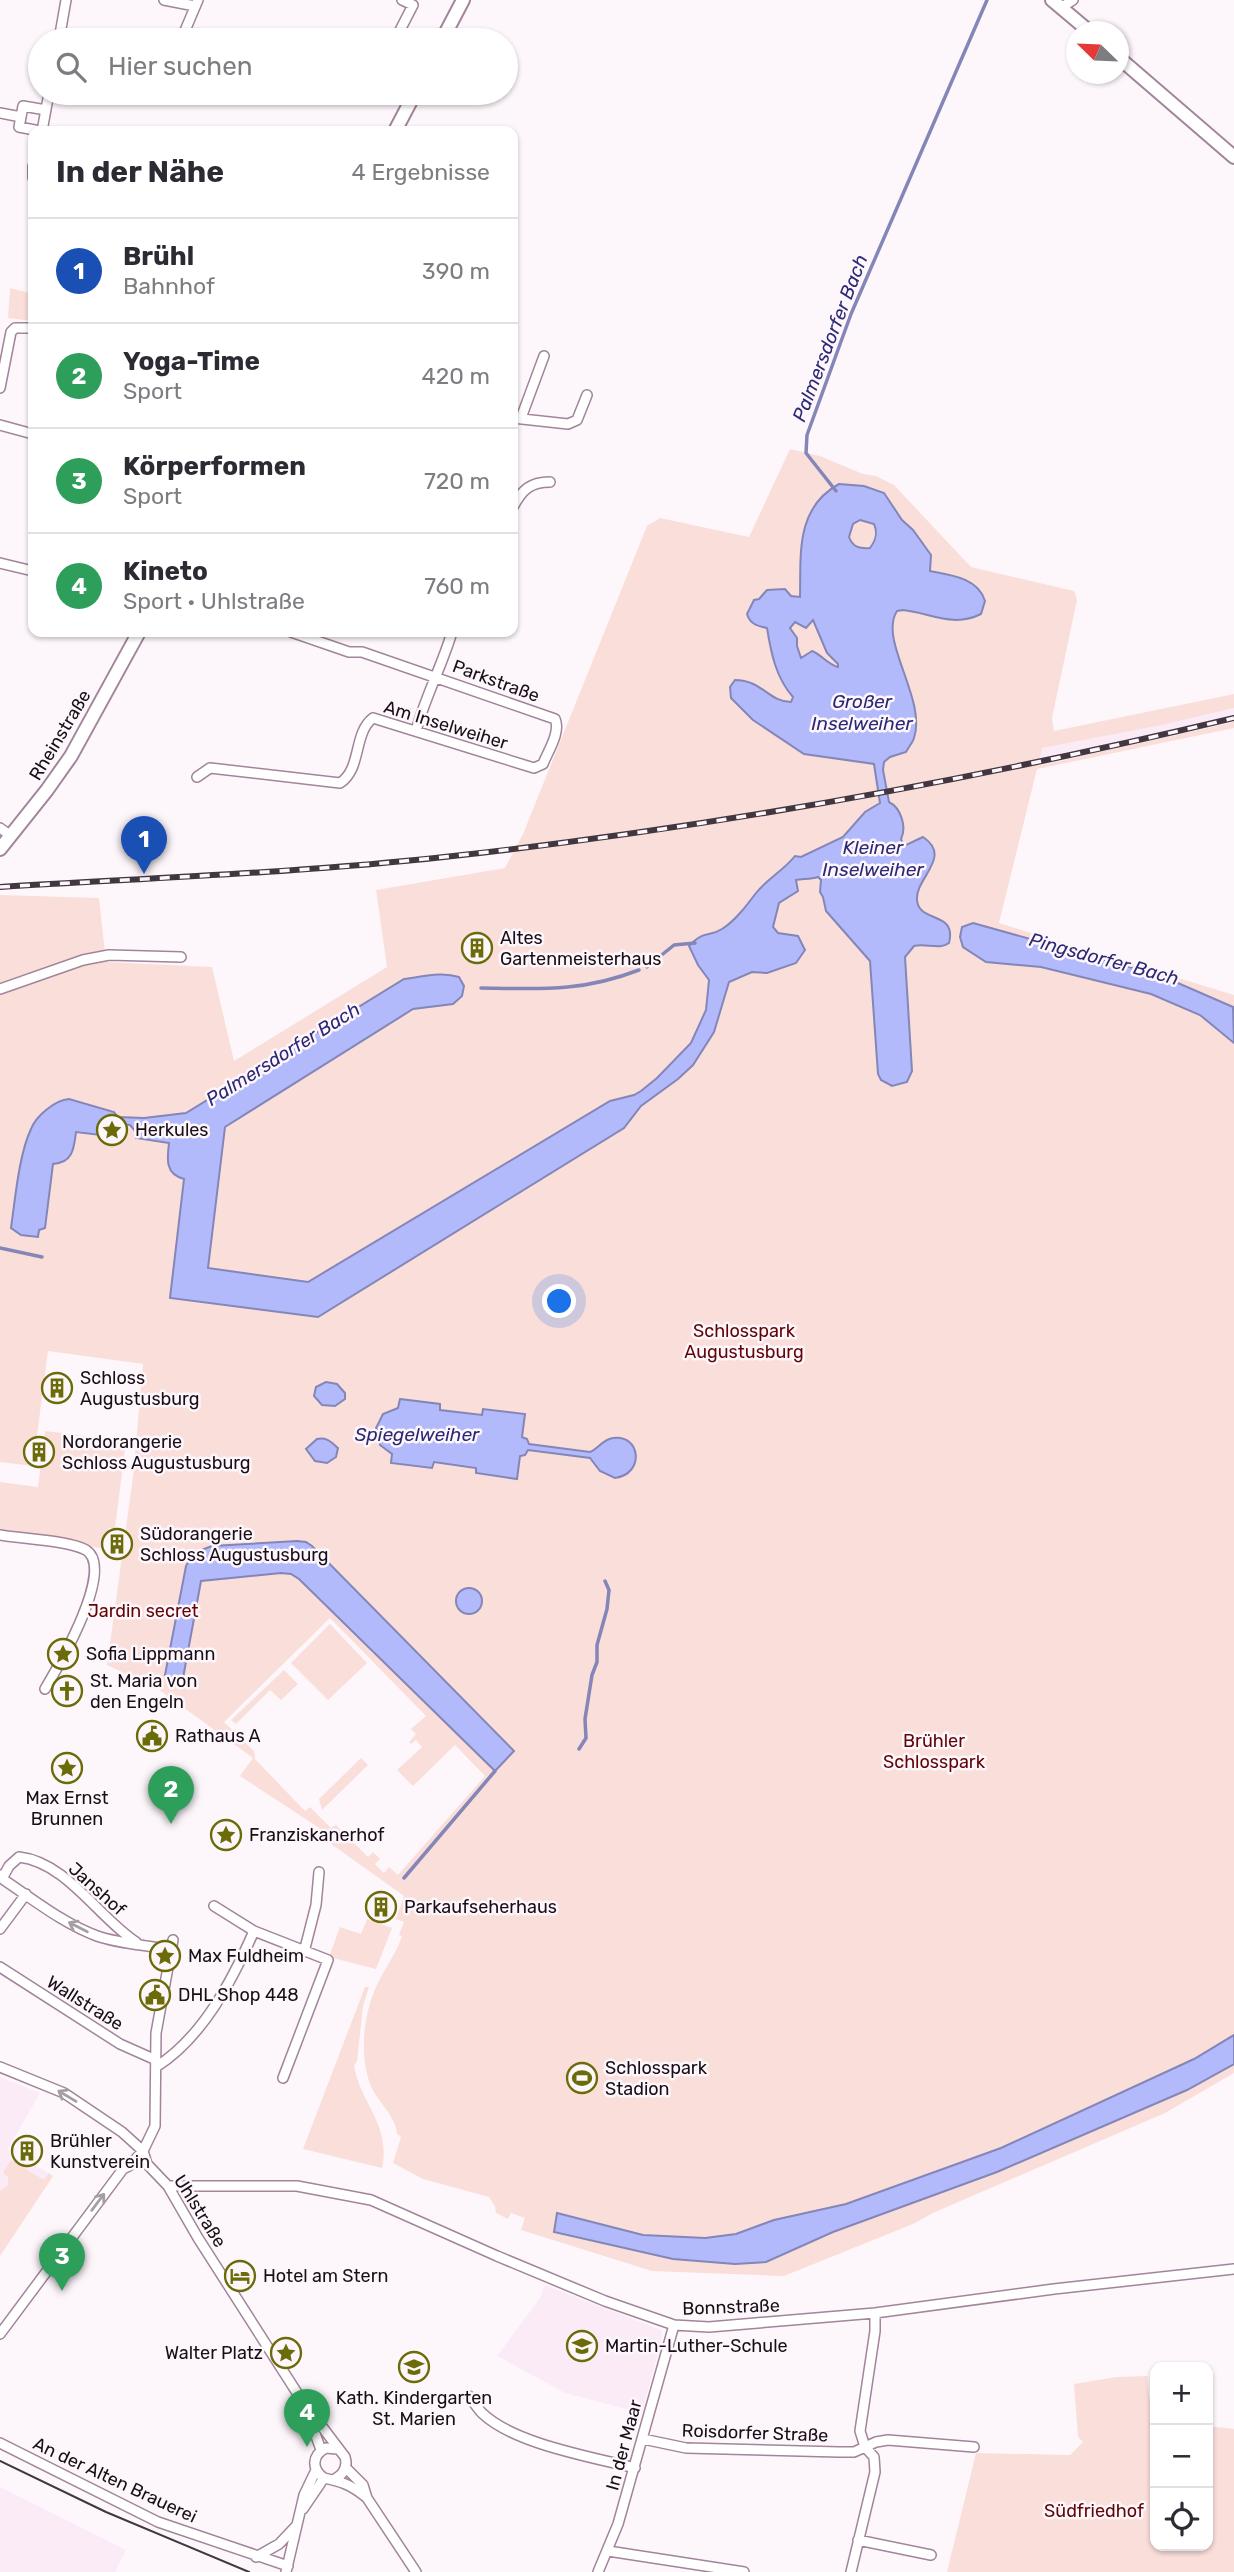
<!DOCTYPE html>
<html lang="de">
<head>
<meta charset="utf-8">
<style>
	body { margin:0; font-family:Rubik,sans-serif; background:#f2f2f3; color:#2b2b33 }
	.controls { position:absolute; right:21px; bottom:21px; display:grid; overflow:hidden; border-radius:14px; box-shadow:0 2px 5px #0004 }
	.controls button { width:63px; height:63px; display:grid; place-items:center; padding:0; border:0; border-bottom:2px solid #e1e1e2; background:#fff; color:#2b2b33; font:35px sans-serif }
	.compass { position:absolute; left:1066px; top:21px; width:63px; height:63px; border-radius:50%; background:#fff; box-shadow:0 2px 5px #0004; rotate:293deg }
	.you { position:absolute; left:560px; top:1302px; width:24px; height:24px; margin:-18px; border:5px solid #fff; border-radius:50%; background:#1a73e8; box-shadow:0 0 0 10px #1a73e833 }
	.badge { display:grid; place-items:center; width:46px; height:46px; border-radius:50%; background:#0f766e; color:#fff; font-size:23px; font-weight:700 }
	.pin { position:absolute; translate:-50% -58px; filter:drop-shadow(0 2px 4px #0008) }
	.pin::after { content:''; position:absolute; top:37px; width:24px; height:21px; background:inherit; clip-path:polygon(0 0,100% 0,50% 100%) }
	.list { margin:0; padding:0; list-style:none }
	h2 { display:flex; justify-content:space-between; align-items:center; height:91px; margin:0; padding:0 28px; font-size:30px }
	h2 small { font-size:23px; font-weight:400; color:#7c7c81 }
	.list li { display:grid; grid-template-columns:46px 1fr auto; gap:21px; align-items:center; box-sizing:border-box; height:105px; padding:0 28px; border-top:2px solid #e1e1e2 }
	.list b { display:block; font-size:26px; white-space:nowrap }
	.list p { margin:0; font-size:23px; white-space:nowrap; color:#7c7c81 }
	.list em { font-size:23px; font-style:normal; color:#7c7c81 }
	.icon { flex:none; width:38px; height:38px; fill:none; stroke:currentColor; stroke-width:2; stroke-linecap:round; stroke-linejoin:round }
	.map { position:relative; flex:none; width:1234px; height:2572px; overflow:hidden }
	.search { position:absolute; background:#fff; box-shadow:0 2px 5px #0004; left:28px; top:28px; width:490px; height:77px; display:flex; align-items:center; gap:18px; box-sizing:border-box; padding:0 24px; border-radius:38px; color:#7c7c81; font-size:26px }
	.panel { position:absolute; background:#fff; box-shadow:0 2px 5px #0004; left:28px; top:126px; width:490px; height:511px; border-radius:14px }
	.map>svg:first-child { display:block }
	.built { fill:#fbebf7 }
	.green { fill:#fadeda; fill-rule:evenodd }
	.water { fill:#b2bafc; stroke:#8486b7; stroke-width:2; fill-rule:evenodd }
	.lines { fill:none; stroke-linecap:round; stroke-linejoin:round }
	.stream { stroke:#8486b7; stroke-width:3.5 }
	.street-casing { stroke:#a2849b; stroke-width:12 }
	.secondary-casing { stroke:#a2849b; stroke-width:16 }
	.street { stroke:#fff; stroke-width:9 }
	.secondary { stroke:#fff; stroke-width:12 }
	.tram { stroke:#423740; stroke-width:2 }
	.rail-casing { stroke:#423740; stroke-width:6 }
	.rail { stroke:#fdf7fc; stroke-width:3.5; stroke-dasharray:10; stroke-linecap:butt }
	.oneway { stroke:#a39fa2 }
	.labels { text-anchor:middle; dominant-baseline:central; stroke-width:5; stroke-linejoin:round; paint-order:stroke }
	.street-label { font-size:18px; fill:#190e17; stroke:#fdf7fc }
	.poi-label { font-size:18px; fill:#190e17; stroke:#fdf7fc; text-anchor:start }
	.park-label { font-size:18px; fill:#610405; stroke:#fdf7fc }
	.water-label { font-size:19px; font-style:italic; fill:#2c2974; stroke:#fdf7fc }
</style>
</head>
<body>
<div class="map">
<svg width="1234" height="2572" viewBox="0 0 1234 2572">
	<rect width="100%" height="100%" fill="#fdf7fc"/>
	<path class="built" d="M1234 708V722L1035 767 1025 751 1162 725Z
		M0 2077 40 2093 8 2149 53 2176 0 2256Z
		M545 2285 661 2330 662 2337 642 2413 565 2393 497 2356 540 2298Z
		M0 2487 126 2550 115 2572H0Z"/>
	<path class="green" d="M10 288 33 294V321L8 318Z
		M790 449 820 456 863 474 876 476 894 485 971 567 1074 591 1077 600 1052 718 1054 731 1234 694V708L1162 725 1042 748 1038 766 1234 722V728L1037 769 999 923 1234 995V2073L1165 2113 933 2213 913 2224 784 2276 652 2271 521 2230 525 2218 511 2213 508 2219 496 2213 495 2206 489 2197 423 2179 393 2163 401 2137 397 2134C395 2113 375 2101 369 2081 359 2051 364 2008 380 1979 388 1963 396 1954 402 1936L399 1935 404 1922 396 1919 404 1896 327 1841 330 1835 240 1776 253 1758 158 1689 107 1665 133 1477 143 1364 48 1351 33 1466 0 1462V895L99 898 106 962 212 967 234 1061 387 967 376 890 505 868 523 834 647 526 660 518 749 537ZM330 1618 426 1716 411 1729 416 1734 409 1742 411 1744 416 1740 422 1747 397 1770 413 1786 455 1745 485 1776 398 1875 389 1867 384 1873 375 1864 380 1859 373 1852 368 1857 336 1825 331 1828 310 1807 305 1811 255 1759 254 1751 224 1722ZM557 2213 643 2235 705 2238 739 2233 673 2259 554 2233Z
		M45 1431 126 1441 115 1528H109L107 1549 0 1533V1482L38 1487Z
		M330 1624 367 1663 328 1700 291 1663Z
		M284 1670 298 1684 281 1700 270 1690 236 1724 231 1720Z
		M361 1758 368 1765 322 1810 319 1799Z
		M367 1919 392 1928 376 1969 329 1957 340 1927 361 1934Z
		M365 1987H369L363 2006 357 2061 354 2066C361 2105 391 2124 382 2168L303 2149Z
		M11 2160 44 2180 49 2173 53 2176 0 2256V2191L8 2185V2177L3 2173Z
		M1147 2376 1152 2420 1155 2421V2546H1208V2426L1234 2429V2572H947L976 2453 1070 2455 1083 2442 1078 2437 1074 2384 1116 2377Z"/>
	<path class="water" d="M839 484 864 486 884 493 902 520 913 530 931 555 930 571C951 575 978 578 985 601L981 614C953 628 931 613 903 610L897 611C878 640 927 699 914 738 913 742 908 748 906 752L890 757 884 762 883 770 889 802C901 808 907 827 901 839L904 846 923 837C953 857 915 878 917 900 919 924 957 910 949 943 940 950 926 943 914 946L905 957 912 1071 907 1082 892 1086 881 1080 878 1074 870 961 826 911 823 897 820 892 821 880 818 877C810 880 801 878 796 880L798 891 779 903 773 927 778 933 798 936 805 950 796 963 767 973 752 972 729 982 714 1032 693 1065 678 1079 641 1106 624 1128 318 1317 170 1298 184 1179C165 1174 167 1159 169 1143L136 1138V1132L130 1125 115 1124 109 1136 76 1132C74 1148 73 1163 53 1164L45 1228 39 1230 38 1237 21 1235 11 1228C15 1200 19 1154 31 1129 36 1116 55 1100 69 1099L114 1112 118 1117 144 1118 186 1113 404 979C422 977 441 971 459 977L464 986 462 996 453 1004 413 1009 225 1127 208 1268 308 1282 610 1101 634 1095 641 1091 657 1078 691 1043 706 1010 709 980 698 965 689 946C705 929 708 938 722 929 735 921 747 905 756 893 767 879 784 870 795 856L801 857 843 837 865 812 880 803 874 764 804 754 753 720 731 698 730 687 735 680C762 680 769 702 791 702L793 697C776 678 771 653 767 628 757 626 750 624 747 614L754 600 759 599 767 590 785 589 791 596 800 597C801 555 795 508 839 484ZM860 520 874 524C878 533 876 540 870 548 859 549 853 547 849 537L853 524ZM813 620 827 653 838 664V667C827 664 822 655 812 651L801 658 797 646V638L790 628 795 622 806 628Z
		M973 923 1123 965 1171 980 1233 1007 1234 1043 1200 1015 1151 994 1041 967 986 962 963 947 960 937 962 927Z
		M326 1382 337 1384 345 1393V1399L335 1406 322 1405 314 1396 316 1387Z
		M400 1399 440 1404V1410L482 1415 483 1409 525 1414 522 1437 527 1439 529 1444 590 1452C598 1449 603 1439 613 1438 641 1434 645 1474 615 1478L600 1471 590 1458 528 1450 525 1455 520 1456 517 1479 476 1473V1468L434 1462 432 1468 391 1463 392 1454 380 1445 376 1428 383 1414 398 1408Z
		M317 1439C327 1437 331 1442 338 1448L336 1457 327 1463 315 1461 306 1449Z
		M297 1541 306 1542 312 1546 514 1751 495 1771 299 1579 291 1574 281 1573 201 1581 183 1678 177 1677 174 1682 170 1681 169 1676 165 1675 186 1566 193 1553 212 1546Z
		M456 1601a13 13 0 1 1 26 0a13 13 0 1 1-26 0Z
		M1234 2035V2064L1187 2090 997 2172 833 2232 766 2262 735 2264 673 2259 554 2232 557 2213 643 2235 705 2238 736 2234 774 2220 846 2204 1001 2148 1194 2059Z"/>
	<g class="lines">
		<path class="stream" d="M836 491 806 453 807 435 851 314 987 0
			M647 967 674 945 695 943
			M481 988C541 989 582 992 639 970
			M0 1248 42 1257
			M579 1749 586 1738 585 1719 592 1675 597 1662V1645L607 1609 609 1590 605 1581
			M404 1878 495 1771"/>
		<g class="street-casing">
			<path id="street" d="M164 0 195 6
				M1062 7 1073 0
				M59 40 66 0
				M181 40 198 0
				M395 40 413 5 402 0
				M127 93 153 98 159 93
				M0 113 21 117 23 106 46 110
				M21 117 19 127 40 131
				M42 131 49 93
				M33 166V178
				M0 388 11 332 15 328H33
				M513 418 568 424 577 420 587 395
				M521 418 544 356
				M0 425 33 434
				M513 507C522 490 530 482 550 482
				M0 563 33 571
				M416 731C425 697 442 666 452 632
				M197 777 210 768 340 783C362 769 353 733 373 718L534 768 543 764C548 751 561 732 555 719L362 652H349L291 632
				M0 828 11 836
				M0 989 83 960 109 955 181 957
				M0 1535C21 1539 68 1540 86 1550 116 1569 58 1667 45 1689
				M0 1875 4 1880C34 1900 64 1924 97 1936 120 1944 147 1945 172 1950
				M3 1877 9 1866 19 1857C66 1862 99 1918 136 1942
				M214 1906 254 1931 328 1960 283 2078
				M0 1929 26 1894
				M304 1952 316 1905 319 1872
				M0 1967 120 2044 156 2060
				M0 2067 64 2093 122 2132 143 2151
				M156 2067C203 2037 232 1981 254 1931
				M143 2151 147 2164 168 2186 198 2238 301 2399 345 2457C348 2467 344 2474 335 2479
				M168 2186H297L371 2200 497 2256 605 2301 674 2325 709 2327 875 2313 1054 2289 1234 2269
				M0 2334 123 2169 129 2166 143 2151 155 2126 156 2033 173 1940
				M469 2396C473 2401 477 2408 482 2413 514 2444 592 2457 635 2468
				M309 2417 321 2450
				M643 2439 686 2448 839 2452H854L876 2442 888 2440 974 2447
				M0 2443 158 2522 288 2566
				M337 2449 326 2448C312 2455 311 2469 324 2478 342 2482 350 2484 366 2497
				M346 2468 363 2485 367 2498 416 2572
				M303 2509 324 2478
				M858 2540 931 2555
				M608 2551 744 2572
				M256 2557 279 2544 296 2526
				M286 2572 304 2495 316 2470
				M598 2572 618 2524 674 2325
				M851 2572 875 2472 874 2457 865 2447 860 2431 875 2331V2313"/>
		</g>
		<g class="secondary-casing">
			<path id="secondary" d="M1052 0 1090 32
				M442 40 463 0
				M1118 57 1234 157
				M395 131 415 93
				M0 849 47 790 71 756 139 632"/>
		</g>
		<use href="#street" class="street"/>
		<use href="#secondary" class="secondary"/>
		<path class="tram" d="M0 2461 106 2512 249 2572"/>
		<g class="rail-casing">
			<path id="rail" d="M0 887C148 878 297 873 444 857 710 828 974 780 1234 718"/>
		</g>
		<use href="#rail" class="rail"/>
	</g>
	<defs><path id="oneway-shaft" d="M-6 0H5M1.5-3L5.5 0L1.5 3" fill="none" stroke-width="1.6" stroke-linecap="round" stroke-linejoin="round" transform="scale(1.75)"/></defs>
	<g class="oneway">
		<use href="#oneway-shaft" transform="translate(78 1927) rotate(-153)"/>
		<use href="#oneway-shaft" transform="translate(67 2096) rotate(-149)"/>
		<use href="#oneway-shaft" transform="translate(98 2202) rotate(-53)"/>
	</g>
	<defs>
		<g id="building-ring" transform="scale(1.575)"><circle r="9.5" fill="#fdf7fc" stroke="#6b6b09" stroke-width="1.5"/><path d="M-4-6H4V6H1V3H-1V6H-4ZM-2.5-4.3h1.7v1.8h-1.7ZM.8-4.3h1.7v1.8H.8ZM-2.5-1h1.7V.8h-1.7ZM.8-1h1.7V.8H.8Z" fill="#6b6b09"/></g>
		<g id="sight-ring" transform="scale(1.575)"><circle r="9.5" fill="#fdf7fc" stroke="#6b6b09" stroke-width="1.5"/><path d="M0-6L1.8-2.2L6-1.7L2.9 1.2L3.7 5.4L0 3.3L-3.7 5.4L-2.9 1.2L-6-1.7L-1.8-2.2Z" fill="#6b6b09"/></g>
		<g id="church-ring" transform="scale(1.575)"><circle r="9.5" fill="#fdf7fc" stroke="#6b6b09" stroke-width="1.5"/><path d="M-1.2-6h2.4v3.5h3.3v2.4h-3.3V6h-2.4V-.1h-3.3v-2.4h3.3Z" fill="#6b6b09"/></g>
		<g id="civic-ring" transform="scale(1.575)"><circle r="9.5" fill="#fdf7fc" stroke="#6b6b09" stroke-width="1.5"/><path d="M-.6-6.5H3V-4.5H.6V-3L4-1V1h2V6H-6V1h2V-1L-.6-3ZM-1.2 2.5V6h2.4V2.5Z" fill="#6b6b09"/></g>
		<g id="stadium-ring" transform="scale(1.575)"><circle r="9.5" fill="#fdf7fc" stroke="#6b6b09" stroke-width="1.5"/><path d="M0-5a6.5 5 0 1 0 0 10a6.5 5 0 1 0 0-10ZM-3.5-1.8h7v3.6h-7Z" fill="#6b6b09"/></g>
		<g id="hotel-ring" transform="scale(1.575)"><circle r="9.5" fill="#fdf7fc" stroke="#6b6b09" stroke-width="1.5"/><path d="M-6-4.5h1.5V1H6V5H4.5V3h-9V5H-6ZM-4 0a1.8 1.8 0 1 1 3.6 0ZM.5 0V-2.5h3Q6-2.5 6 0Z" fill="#6b6b09"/></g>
		<g id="school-ring" transform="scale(1.575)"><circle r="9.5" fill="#fdf7fc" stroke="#6b6b09" stroke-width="1.5"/><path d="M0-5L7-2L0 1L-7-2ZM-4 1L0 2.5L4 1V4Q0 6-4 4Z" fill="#6b6b09"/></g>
	</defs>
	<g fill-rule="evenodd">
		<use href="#building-ring" x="477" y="948"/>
		<use href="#sight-ring" x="112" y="1130"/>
		<use href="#building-ring" x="57" y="1388"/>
		<use href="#building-ring" x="39" y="1452"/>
		<use href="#building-ring" x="117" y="1544"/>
		<use href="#sight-ring" x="63" y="1654"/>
		<use href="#church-ring" x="67" y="1691"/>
		<use href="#civic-ring" x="152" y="1736"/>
		<use href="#sight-ring" x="67" y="1768"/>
		<use href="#sight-ring" x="226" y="1835"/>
		<use href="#building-ring" x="381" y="1907"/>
		<use href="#sight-ring" x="165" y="1956"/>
		<use href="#civic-ring" x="155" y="1995"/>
		<use href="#stadium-ring" x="582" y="2078"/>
		<use href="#building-ring" x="27" y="2151"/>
		<use href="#hotel-ring" x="240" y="2276"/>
		<use href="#school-ring" x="582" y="2346"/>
		<use href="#sight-ring" x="286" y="2353"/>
		<use href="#school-ring" x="414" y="2367"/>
	</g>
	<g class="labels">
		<g class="street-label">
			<text transform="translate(496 681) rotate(20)">Parkstraße</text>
			<text transform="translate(446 725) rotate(17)">Am Inselweiher</text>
			<text transform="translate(60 735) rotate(-59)">Rheinstraße</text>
			<text transform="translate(97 1889) rotate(42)">Janshof</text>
			<text transform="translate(85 2003) rotate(32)">Wallstraße</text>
			<text transform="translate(200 2211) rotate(58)">Uhlstraße</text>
			<text transform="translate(731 2307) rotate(-2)">Bonnstraße</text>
			<text transform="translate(755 2433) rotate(2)">Roisdorfer Straße</text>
			<text transform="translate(624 2445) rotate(-75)">In der Maar</text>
			<text transform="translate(115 2480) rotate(25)">An der Alten Brauerei</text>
		</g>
		<g class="poi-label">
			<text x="500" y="938">Altes<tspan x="500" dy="21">Gartenmeisterhaus</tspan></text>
			<text x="135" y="1130">Herkules</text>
			<text x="80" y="1378">Schloss<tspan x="80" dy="21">Augustusburg</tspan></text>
			<text x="62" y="1442">Nordorangerie<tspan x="62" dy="21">Schloss Augustusburg</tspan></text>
			<text x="140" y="1534">Südorangerie<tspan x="140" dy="21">Schloss Augustusburg</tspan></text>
			<text x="86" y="1654">Sofia Lippmann</text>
			<text x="90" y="1681">St. Maria von<tspan x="90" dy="21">den Engeln</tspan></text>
			<text x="175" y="1736">Rathaus A</text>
			<text x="67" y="1798" text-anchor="middle">Max Ernst<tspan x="67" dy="21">Brunnen</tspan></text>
			<text x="249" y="1835">Franziskanerhof</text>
			<text x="404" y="1907">Parkaufseherhaus</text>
			<text x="188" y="1956">Max Fuldheim</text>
			<text x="178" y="1995">DHL Shop 448</text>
			<text x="605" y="2068">Schlosspark<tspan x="605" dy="21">Stadion</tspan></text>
			<text x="50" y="2141">Brühler<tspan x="50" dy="21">Kunstverein</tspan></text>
			<text x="263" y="2276">Hotel am Stern</text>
			<text x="605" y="2346">Martin-Luther-Schule</text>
			<text x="263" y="2353" text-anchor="end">Walter Platz</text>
			<text x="414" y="2398" text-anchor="middle">Kath. Kindergarten<tspan x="414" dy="21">St. Marien</tspan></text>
		</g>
		<g class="park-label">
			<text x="744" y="1331">Schlosspark<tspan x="744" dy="21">Augustusburg</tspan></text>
			<text x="143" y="1611">Jardin secret</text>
			<text x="934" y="1741">Brühler<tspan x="934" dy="21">Schlosspark</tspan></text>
			<text x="1094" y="2511">Südfriedhof</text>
		</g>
		<g class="water-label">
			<text transform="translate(830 338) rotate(-69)">Palmersdorfer Bach</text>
			<text x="862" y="701">Großer<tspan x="862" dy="22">Inselweiher</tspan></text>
			<text x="873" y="847">Kleiner<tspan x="873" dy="22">Inselweiher</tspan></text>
			<text transform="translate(1104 959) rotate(15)">Pingsdorfer Bach</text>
			<text transform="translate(283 1054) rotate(-32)">Palmersdorfer Bach</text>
			<text x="417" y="1434">Spiegelweiher</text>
		</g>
	</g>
</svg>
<div class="controls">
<button>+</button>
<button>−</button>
<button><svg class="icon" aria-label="locate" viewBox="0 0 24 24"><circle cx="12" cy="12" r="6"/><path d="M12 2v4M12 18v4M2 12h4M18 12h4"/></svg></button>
</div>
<svg class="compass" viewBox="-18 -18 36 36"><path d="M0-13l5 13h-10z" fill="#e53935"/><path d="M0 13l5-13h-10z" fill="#7c7c81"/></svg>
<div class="you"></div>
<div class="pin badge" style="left:144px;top:874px;background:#1a4fb4">1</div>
<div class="pin badge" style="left:171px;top:1824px;background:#2e9e5b">2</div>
<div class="pin badge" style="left:62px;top:2291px;background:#2e9e5b">3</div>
<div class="pin badge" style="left:307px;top:2447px;background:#2e9e5b">4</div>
<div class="search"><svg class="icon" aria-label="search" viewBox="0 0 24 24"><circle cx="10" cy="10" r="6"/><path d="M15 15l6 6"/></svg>Hier suchen</div>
<section class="panel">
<h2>In der Nähe<small>4 Ergebnisse</small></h2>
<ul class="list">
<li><span class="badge" style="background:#1a4fb4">1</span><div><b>Brühl</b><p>Bahnhof</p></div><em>390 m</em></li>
<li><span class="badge" style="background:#2e9e5b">2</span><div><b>Yoga-Time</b><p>Sport</p></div><em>420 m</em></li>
<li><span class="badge" style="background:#2e9e5b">3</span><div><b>Körperformen</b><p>Sport</p></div><em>720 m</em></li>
<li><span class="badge" style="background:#2e9e5b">4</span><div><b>Kineto</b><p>Sport · Uhlstraße</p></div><em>760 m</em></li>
</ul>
</section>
</div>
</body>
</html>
